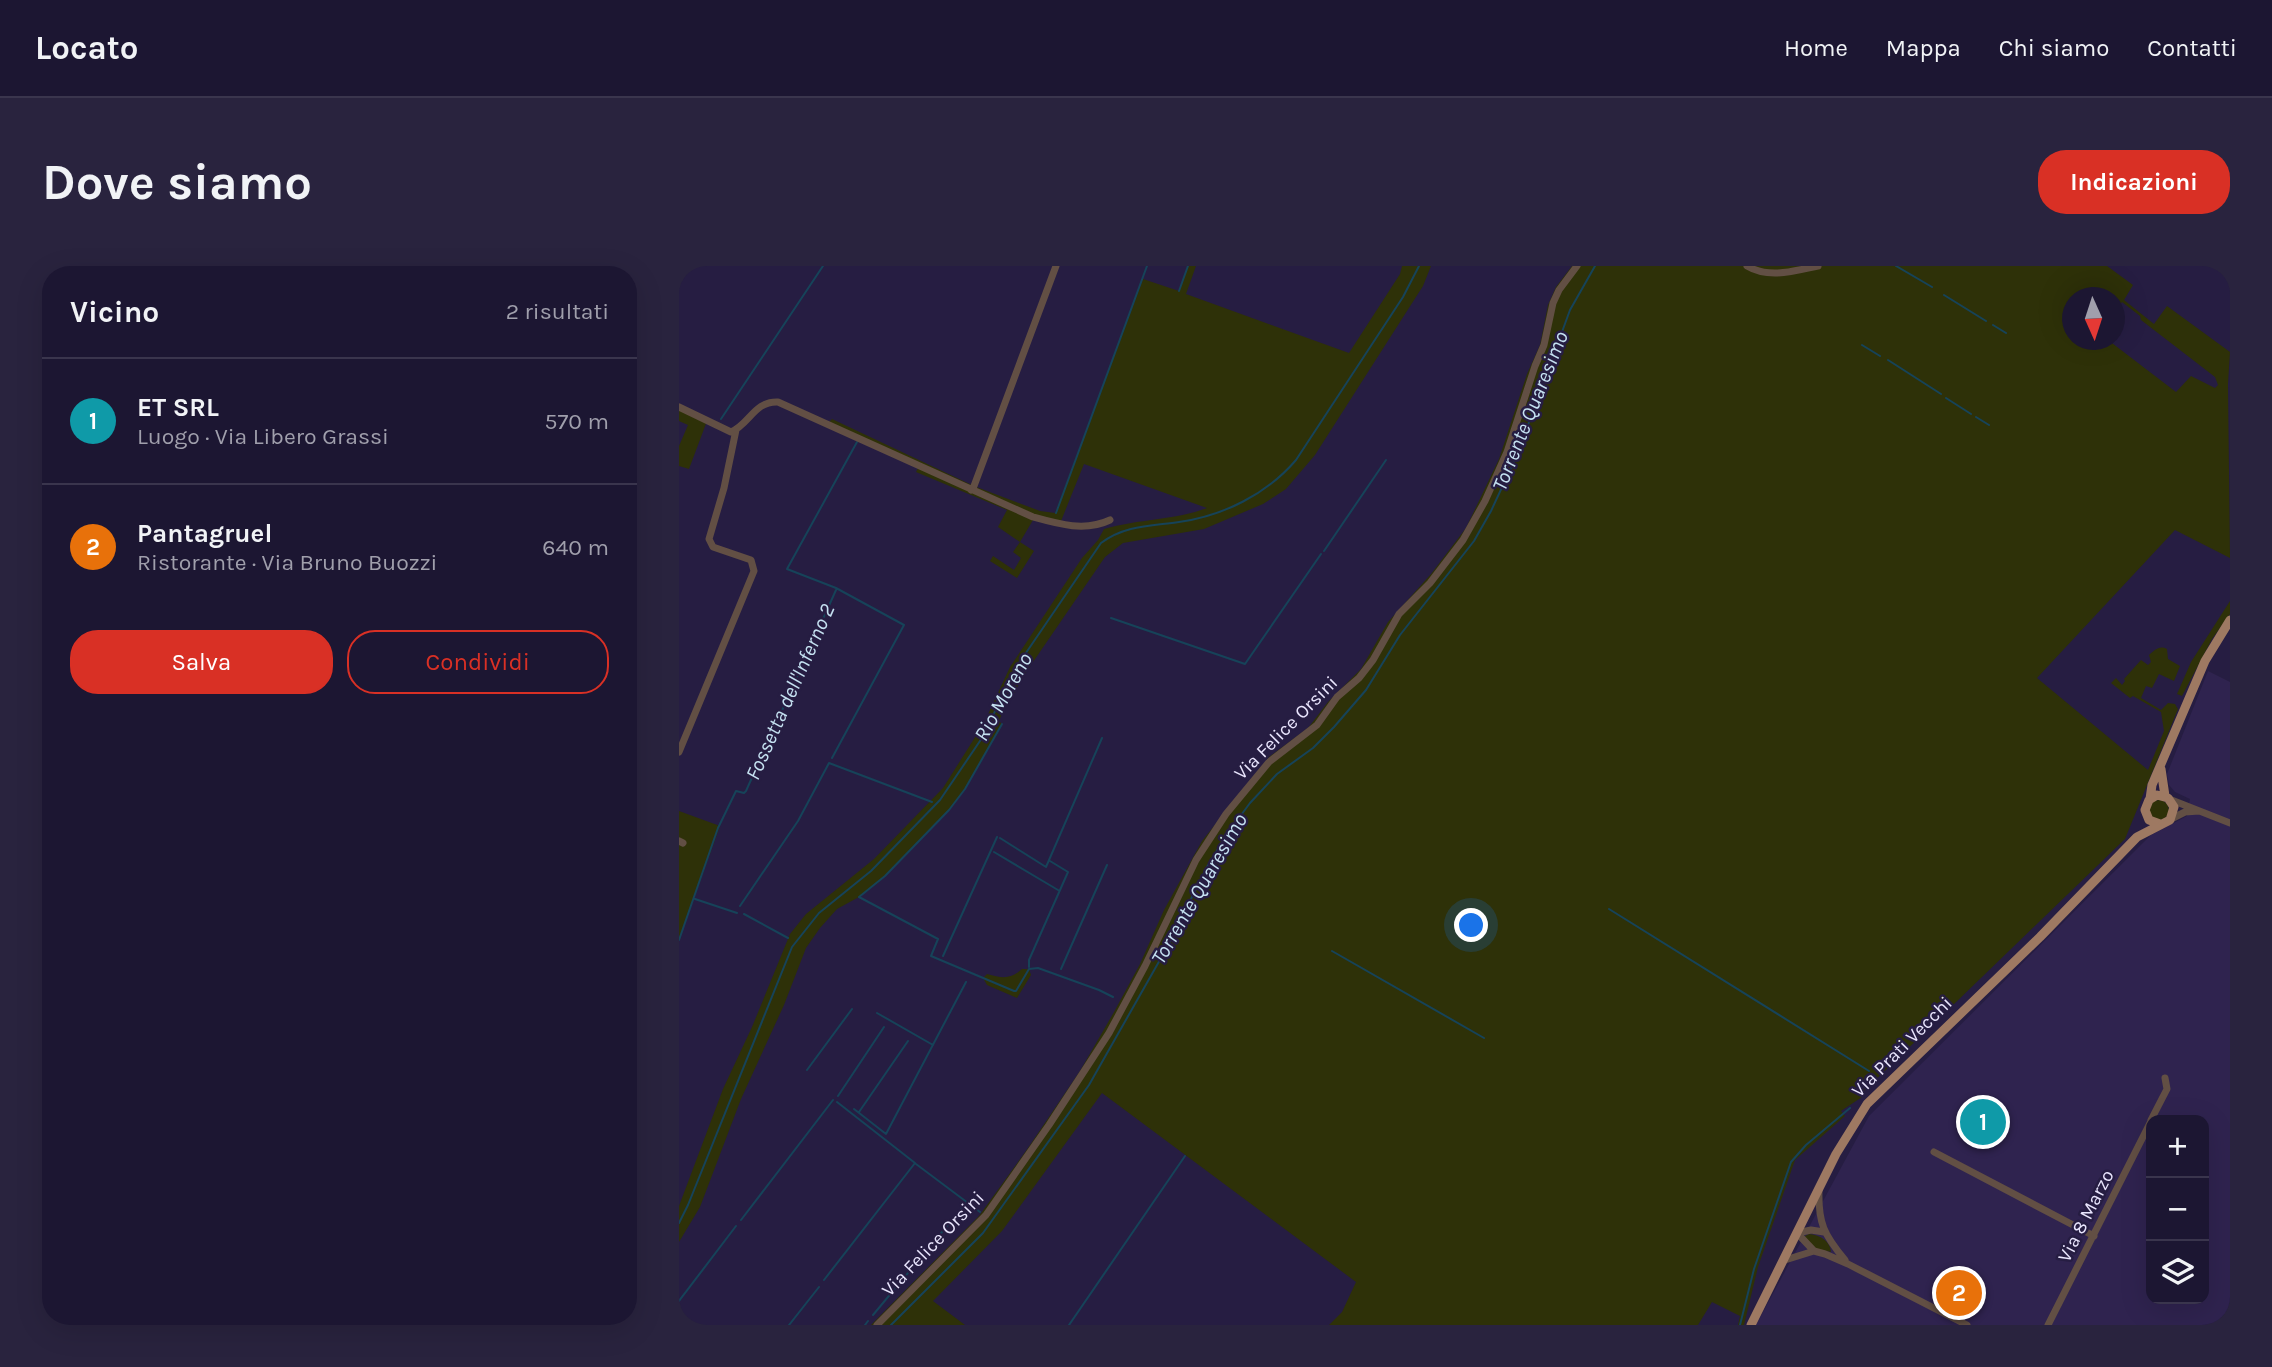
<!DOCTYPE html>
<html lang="it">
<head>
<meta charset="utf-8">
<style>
	body { margin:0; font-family:Karla,sans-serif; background:#29233e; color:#f1f3f6 }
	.controls { position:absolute; right:21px; bottom:21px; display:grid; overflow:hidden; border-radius:14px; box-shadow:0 7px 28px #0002 }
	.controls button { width:63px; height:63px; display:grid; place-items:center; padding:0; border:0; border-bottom:2px solid #3a354d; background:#1c1632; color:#f1f3f6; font:35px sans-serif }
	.compass { position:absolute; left:1383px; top:21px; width:63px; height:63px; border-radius:50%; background:#1c1632; box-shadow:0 7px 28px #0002; rotate:177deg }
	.you { position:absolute; left:793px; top:660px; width:24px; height:24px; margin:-18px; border:5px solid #fff; border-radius:50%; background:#1a73e8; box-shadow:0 0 0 10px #1a73e833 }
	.badge { display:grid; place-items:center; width:46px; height:46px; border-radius:50%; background:#d93025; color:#fff; font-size:23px; font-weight:700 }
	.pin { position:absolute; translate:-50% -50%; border:4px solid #fff; box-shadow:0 2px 7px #0006 }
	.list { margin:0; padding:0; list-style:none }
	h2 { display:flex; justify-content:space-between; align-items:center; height:91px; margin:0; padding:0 28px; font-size:30px }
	h2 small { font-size:23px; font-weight:400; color:#a09fac }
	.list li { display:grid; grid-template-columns:46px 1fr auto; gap:21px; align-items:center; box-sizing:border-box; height:126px; padding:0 28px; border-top:2px solid #3a354d }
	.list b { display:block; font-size:26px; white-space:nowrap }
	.list p { margin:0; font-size:23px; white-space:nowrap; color:#a09fac }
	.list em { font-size:23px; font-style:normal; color:#a09fac }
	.actions { display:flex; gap:14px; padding:21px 28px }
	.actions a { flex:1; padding:16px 0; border:2px solid #d93025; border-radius:28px; text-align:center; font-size:24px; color:#d93025 }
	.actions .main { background:#d93025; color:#fff }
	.icon { flex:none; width:38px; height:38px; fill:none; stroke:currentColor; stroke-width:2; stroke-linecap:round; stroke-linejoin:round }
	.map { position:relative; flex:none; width:1551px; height:1059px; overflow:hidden; border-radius:28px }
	header { display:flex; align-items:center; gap:42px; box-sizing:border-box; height:98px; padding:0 35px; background:#1c1632; border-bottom:2px solid #3a354d }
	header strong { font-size:33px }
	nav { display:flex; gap:38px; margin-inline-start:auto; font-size:24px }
	.intro { display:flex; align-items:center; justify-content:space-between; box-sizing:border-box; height:168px; padding:0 42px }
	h1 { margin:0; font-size:49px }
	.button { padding:18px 32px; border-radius:28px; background:#d93025; color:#fff; font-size:24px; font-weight:700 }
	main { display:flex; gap:42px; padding:0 42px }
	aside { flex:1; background:#1c1632; border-radius:28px; box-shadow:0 7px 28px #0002 }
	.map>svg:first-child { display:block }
	.built { fill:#2f234f; fill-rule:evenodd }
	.green { fill:#2e3108; fill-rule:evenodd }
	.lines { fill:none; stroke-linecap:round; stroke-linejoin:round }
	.stream { stroke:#164359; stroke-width:2 }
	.minor { stroke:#624f44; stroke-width:7 }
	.major { stroke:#9e7962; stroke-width:9 }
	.labels { text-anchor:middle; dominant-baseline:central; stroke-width:5; stroke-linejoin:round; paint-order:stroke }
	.street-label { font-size:19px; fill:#e9e5fd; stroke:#261d42 }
	.water-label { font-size:21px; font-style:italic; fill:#c5e1f1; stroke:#261d42 }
</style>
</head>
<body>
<header>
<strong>Locato</strong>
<nav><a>Home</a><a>Mappa</a><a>Chi siamo</a><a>Contatti</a></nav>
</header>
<div class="intro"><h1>Dove siamo</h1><a class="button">Indicazioni</a></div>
<main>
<aside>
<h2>Vicino<small>2 risultati</small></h2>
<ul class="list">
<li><span class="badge" style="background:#0f9aa8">1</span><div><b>ET SRL</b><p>Luogo · Via Libero Grassi</p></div><em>570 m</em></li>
<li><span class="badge" style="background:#e8710a">2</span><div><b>Pantagruel</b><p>Ristorante · Via Bruno Buozzi</p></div><em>640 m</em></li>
</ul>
<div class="actions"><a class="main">Salva</a><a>Condividi</a></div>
</aside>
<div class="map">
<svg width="1551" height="1059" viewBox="0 0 1551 1059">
	<rect width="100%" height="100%" fill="#261d42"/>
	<path class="built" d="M1529 405 1551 416V1059H1077L1190 850 1472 569 1508 550 1511 533 1496 526 1490 519 1488 508ZM1472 854H1525V1033H1472Z"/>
	<path class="green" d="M509 0H517L507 28 670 87 721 8 723 0H752L744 20 636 189 607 223 584 238 525 263 444 277 426 291 341 415 336 427 332 426 320 455 323 458 286 523 274 540 199 617 180 631 158 643 141 662 127 682 105 739 62 833 21 941 0 976V940L44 823 73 761 111 668 127 648 195 593 264 522 305 457 331 401 403 292 419 274 425 263C459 253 497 254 528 242L405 198 380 260 354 254 341 276 355 285 338 312 311 295 314 290 335 304 342 292 334 286 341 276 319 261 328 244 237 206 240 200 148 158 153 153 295 220 361 245 376 247 464 13 500 25Z
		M893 0H1428L1454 19 1445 34 1475 58 1488 40 1551 86 1549 118 1551 292 1496 264 1358 412 1469 504 1485 465 1482 446 1454 430 1451 432 1432 417 1437 412 1443 419 1446 415 1445 413 1462 394 1469 399 1472 396 1470 389C1476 384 1480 379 1488 383L1489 393 1501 400 1495 415 1480 408 1473 422 1467 420 1462 432 1482 444 1489 437 1496 438 1499 443 1446 573 1186 824V829L1162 845 1166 850 1116 894 1079 1001 1065 1059H1059L1061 1050 1033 1036 1019 1059H650L663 1046 677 1016 423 827 323 965 254 1035 286 1059H192L300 950 349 882 401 805 435 746 461 698 485 644 523 575 590 491 629 462 649 436 682 403 709 356 752 308 787 262 820 193 848 108 861 79 869 39 877 21ZM1394 32H1436V47L1443 36 1461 50 1462 54 1536 111 1539 119 1536 122 1512 110 1497 126 1429 74H1394Z
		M0 141 28 155 10 203 0 200V180L9 159 0 155Z
		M1551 335V348L1533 373 1503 430 1498 428 1512 396Z
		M1470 544a10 10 0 1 1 20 0a10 10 0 1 1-20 0Z
		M0 545 41 560 0 674Z
		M343 703H350L352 709 338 732 308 719 304 712 308 708C323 712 331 714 343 703Z
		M1130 968C1140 969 1151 974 1152 986L1136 983 1124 971Z"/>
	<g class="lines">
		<path class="stream" d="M1217 0 1253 21
			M500 25 509 0
			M1265 29 1307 55
			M1314 59 1327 67
			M1183 79 1201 90
			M1209 94 1262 128
			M1267 132 1292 148
			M1297 151 1310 159
			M42 153 144 0
			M377 247 468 0
			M645 285 707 194
			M432 352 566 398 642 288
			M323 458 286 523 270 544 206 610 180 631 259 673 252 690 335 725H337L350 703 359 702 420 724 434 731
			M153 492 225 359 157 322 108 303 178 176
			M321 572 367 601 423 472
			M315 586 379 624
			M16 633 58 647
			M61 640 119 555 150 497 253 536
			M930 643 1190 805
			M65 648 109 672
			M0 674 39 562 57 525 65 527 67 525 157 324
			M653 685 805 772
			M264 690 318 571
			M350 701V694L389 606 371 595
			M382 703 428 599
			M198 747 254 779
			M128 804 173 743
			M159 830 205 761
			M175 843 207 868 287 716
			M180 846 229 775
			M237 898 301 946
			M62 954 154 834
			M0 957 9 939 113 681 140 647 192 605 261 534 303 472 338 400 422 277C446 259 472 260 500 256 544 250 588 228 617 194L724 31 740 0
			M145 1014 236 897 158 836
			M0 1035 57 960
			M194 1049 288 936
			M110 1059 140 1021
			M186 1059 189 1055
			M212 1059 304 967 410 819 486 685 528 601 548 568 571 537 598 508 634 482 655 461 687 424 721 369 795 275 812 245 838 189 891 44 916 0
			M390 1059 506 890
			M1061 1059 1075 1003 1112 896 1127 879 1171 842"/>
		<path class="minor" d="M1068 0C1090 13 1115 5 1139 0
			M0 141 52 166C71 158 75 135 99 136L354 251C379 258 406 266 431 254
			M292 224 295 220 377 0
			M0 486 75 305 72 294 34 281 30 273 45 222 57 164
			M1490 533 1551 557
			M1492 553 1506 546 1520 545
			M0 575 4 577
			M1472 854 1488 823 1486 812
			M1255 886 1415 970
			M1140 924C1139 957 1145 969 1166 994
			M1135 985 1118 967 1132 964 1145 966
			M1106 994 1135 985 1146 988 1169 998 1288 1059
			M198 1059 307 949 370 859 430 767 466 700 517 594 547 548 590 496 638 459 658 431 680 412 694 394 720 348 751 317 784 274 806 235 828 186 856 100 865 79 874 37 880 24 898 0
			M1369 1059 1472 855"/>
		<path class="major" d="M1482 503 1486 530
			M1471 533 1473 519 1526 395 1551 354
			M1072 1059 1157 888 1188 838 1361 671 1458 571 1491 554 1495 541 1489 532 1478 529 1470 534 1466 544 1470 554 1481 558"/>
	</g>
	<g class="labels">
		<g class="street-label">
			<text transform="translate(607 462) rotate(-45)">Via Felice Orsini</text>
			<text transform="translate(1223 781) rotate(-45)">Via Prati Vecchi</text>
			<text transform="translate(1407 950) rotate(-63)">Via 8 Marzo</text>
			<text transform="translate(254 978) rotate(-46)">Via Felice Orsini</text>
		</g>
		<g class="water-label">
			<text transform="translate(851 145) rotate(-68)">Torrente Quaresimo</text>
			<text transform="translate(111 426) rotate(-66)">Fossetta dell'Inferno 2</text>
			<text transform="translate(324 431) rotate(-61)">Rio Moreno</text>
			<text transform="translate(520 623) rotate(-60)">Torrente Quaresimo</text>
		</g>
	</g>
</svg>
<div class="controls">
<button>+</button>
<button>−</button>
<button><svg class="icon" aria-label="layers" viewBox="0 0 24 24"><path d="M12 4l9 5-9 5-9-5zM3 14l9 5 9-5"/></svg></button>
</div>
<svg class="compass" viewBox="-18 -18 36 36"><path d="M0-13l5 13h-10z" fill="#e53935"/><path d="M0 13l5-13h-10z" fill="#a09fac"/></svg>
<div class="you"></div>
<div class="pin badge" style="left:1304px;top:856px;background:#0f9aa8">1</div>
<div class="pin badge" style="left:1280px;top:1027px;background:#e8710a">2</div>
</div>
</main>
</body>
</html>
